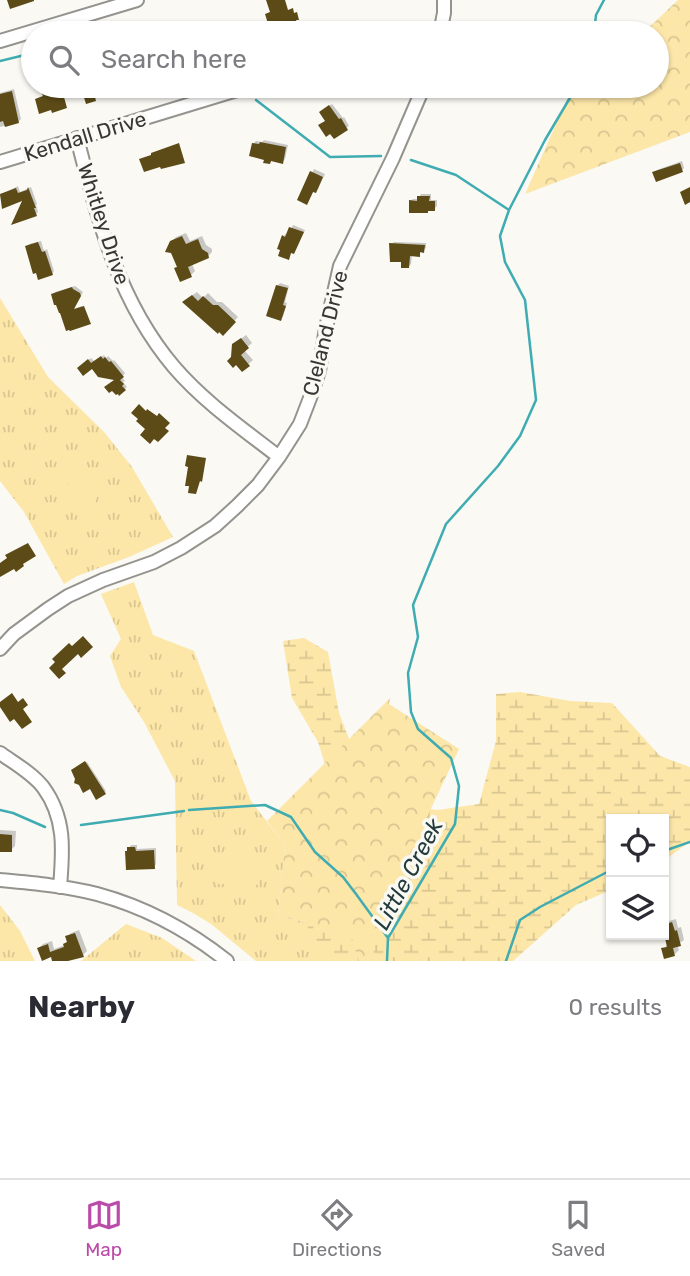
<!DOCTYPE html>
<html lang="en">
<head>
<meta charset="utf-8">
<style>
	body { margin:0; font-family:Rubik,sans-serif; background:#f7f7f7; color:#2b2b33 }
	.controls { position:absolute; right:21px; bottom:21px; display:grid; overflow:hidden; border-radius:0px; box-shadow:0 2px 5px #0004 }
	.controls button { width:63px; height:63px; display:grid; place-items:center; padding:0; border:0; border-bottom:2px solid #e1e1e2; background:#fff; color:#2b2b33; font:35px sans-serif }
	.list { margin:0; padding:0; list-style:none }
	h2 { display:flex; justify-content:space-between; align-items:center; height:91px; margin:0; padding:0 28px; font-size:30px }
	h2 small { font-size:23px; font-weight:400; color:#7c7c81 }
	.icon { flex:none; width:38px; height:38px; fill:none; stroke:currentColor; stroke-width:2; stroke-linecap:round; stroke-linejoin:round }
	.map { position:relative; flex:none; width:690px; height:961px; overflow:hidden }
	.search { position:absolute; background:#fff; box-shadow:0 2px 5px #0004; left:21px; right:21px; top:21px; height:77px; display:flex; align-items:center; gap:18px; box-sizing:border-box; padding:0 24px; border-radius:38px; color:#7c7c81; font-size:26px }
	.sheet { height:217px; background:#fff }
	nav { display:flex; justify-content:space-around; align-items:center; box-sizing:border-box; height:98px; border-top:2px solid #e1e1e2; background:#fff; font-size:19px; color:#7c7c81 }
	nav a { display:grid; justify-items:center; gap:4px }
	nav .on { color:#bb4ba8 }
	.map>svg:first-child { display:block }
	.grass { fill:url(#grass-tufts) }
	.wetland { fill:url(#wetland-marsh) }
	.park { fill:url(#park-crowns) }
	.pitch { fill:#fce6a8 }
	.shadow { fill:#0003 }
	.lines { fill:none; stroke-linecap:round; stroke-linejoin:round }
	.stream { stroke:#3facb2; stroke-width:2.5 }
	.building { fill:#5c4b17 }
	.minor-casing { stroke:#94938e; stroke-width:16 }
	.minor { stroke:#fff; stroke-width:12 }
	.labels { text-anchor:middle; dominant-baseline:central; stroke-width:7; stroke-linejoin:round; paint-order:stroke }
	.street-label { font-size:21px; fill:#383736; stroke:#faf9f4 }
	.water-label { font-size:23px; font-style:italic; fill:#233b3c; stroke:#faf9f4 }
</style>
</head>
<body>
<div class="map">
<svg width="690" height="961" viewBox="0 0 690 961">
	<defs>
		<pattern id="grass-tufts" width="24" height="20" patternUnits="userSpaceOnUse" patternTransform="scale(1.75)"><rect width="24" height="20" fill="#fce6a8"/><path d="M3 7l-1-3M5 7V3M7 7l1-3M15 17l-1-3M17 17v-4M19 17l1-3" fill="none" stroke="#d9c691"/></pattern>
		<pattern id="wetland-marsh" width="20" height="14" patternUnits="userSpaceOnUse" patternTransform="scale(1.75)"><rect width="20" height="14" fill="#fce6a8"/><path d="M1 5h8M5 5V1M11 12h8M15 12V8" fill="none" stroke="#d9c691"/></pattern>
		<pattern id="park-crowns" width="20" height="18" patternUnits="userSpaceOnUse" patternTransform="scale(1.75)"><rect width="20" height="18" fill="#fce6a8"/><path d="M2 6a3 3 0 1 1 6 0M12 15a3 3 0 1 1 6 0" fill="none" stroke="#d9c691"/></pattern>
	</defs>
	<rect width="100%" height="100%" fill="#faf9f4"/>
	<path class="grass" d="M0 298 48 377 104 432 132 467 173 537 129 557 77 576 64 584 24 512 0 481Z
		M134 582 153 635 194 651 251 801 285 845 278 916 350 932 359 961H256L211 924 193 913 177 905 175 781 144 722 121 687 110 656 121 639 101 594Z
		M0 905 20 931 35 961H0Z
		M126 924 162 938 196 961H81Z"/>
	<path class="wetland" d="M304 638 328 652 339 713 356 757 407 807 438 810 479 804 496 741V694L520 692 570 701 612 703 660 756 690 767V841L664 861V819H611V890L576 905 513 961H332L310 937 301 897 338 806 318 742 292 698 283 641Z"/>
	<path class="park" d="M678 0H690V132L525 194 573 86H657V33H643Z
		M390 698 389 704 459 749 370 938 376 961H359L350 932 278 916 285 845 267 821Z"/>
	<path class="pitch" d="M72 462 78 464 88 472 98 476 103 483 102 488 97 497 93 512C85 518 73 519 70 507 68 501 71 495 70 489 68 484 63 479 61 474L63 467Z
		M221 853C227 854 231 858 237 859 241 859 245 857 249 860 252 861 254 866 255 869 261 880 258 888 247 892L234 884H216L208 861 214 854Z"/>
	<path class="shadow" d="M14 89 21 119 18 122 0 127V93Z
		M332 104 343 118 344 117 349 126 346 128 323 110Z
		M264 140 288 145 285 159 282 162 272 160 270 162 253 144 256 141 262 142Z
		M682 161 684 168 682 170 654 172 657 170Z
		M314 169 325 174 318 189 316 191 314 190 307 203 299 199Z
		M18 186 20 192 31 187 37 204 36 205 38 212 36 214 25 198 3 206 0 195Z
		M421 194H431V200H437V206L434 209H430L410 201 413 199H418Z
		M293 225 305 230 296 249 292 251 288 258 284 236 286 234 288 235Z
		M186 233 190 241 202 236 206 245 212 249V252L205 259 192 264 195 271 191 275 179 266 171 242 176 237Z
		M41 241 44 251 47 249 54 271 52 274 27 247 29 244Z
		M394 242 426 243V248L422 251 419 255H412L411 264 409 266 391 244Z
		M280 283 289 286 285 302 287 303 283 316 281 319 277 286Z
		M75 286 83 292 74 309 82 306 89 323 53 295 55 292Z
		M197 292 203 298 208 293 217 302H222L238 317 223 333 184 301Z
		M246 335 252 343 244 350 253 360 242 370 237 362 238 341Z
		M104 355 106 358 108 356 113 361 114 360 125 373 122 377 125 381 123 382 127 387 119 393 117 379 92 367 79 368 91 358 95 362Z
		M87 762 106 791 97 797 90 787 73 770Z
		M0 830 16 831 15 846 11 850H0Z
		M131 845H137V849L156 848V864L154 867 129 848Z
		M676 919 678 928 681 927 684 940 677 945 679 950 675 954 663 949 667 945 665 926 669 921Z
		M79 930 87 951 83 955 59 961 39 948 43 944 52 941 54 949 65 945 68 941 67 937 71 933Z"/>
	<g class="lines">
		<path class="stream" d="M126 33 160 26 170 33
			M594 33 596 15 604 0
			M0 61 33 53
			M256 100 330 157 381 156
			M411 160 456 175 509 210
			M0 810 13 813 45 827
			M189 810 265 805 291 817 315 852 343 877 356 894 388 938
			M81 825 184 811
			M664 851 690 842
			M387 961 388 938 455 824 459 786 451 758 418 729 411 712 408 673 418 637 413 605 446 524 498 466 520 436 536 400 525 300 505 262 500 236 509 210 545 140 577 86
			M506 961 520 920 540 907 611 870"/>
	</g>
	<path class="building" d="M7 0H34V1L10 9Z
		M266 0H285L288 10 293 8 294 13 297 12 299 20H296L298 25 276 33 274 26 269 27 265 14 270 12Z
		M61 86 67 108 52 113 51 110 39 114 35 99 43 96 41 91Z
		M85 86H110V88L94 93 96 101 86 104 82 91 86 90Z
		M12 91 19 123 5 127 3 121 0 122V94Z
		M329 105 339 119 341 118 348 130 334 139 330 134 326 137 318 125 325 121 319 112Z
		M260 142 286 147 283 164 271 161 270 164 263 163 264 160 249 156 252 143 259 144Z
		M179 143 185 163 161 169 160 167 144 172 139 159 151 155V153Z
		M680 163 683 172 656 182 652 172Z
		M310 171 323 177 316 193 313 192 307 205 297 200Z
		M28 187 36 208H34L37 216 11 225 22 201 2 209 0 194 16 188 18 193 27 190Z
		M690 187V202L685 205 680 192Z
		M417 196H430L429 201H435V211H428V213H409V200L417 201Z
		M289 227 304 232 294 254 291 253 289 260 278 256 280 250 277 249 282 235 285 237Z
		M182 236 186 244 198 239 202 249 208 253 209 258 188 267 192 277 180 282 174 268 177 267 171 253 165 252 170 241Z
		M38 242 42 252 45 251 53 275 38 280 36 273 33 274 25 246Z
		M389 243 425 245 424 253 420 252V257L410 256 409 268H401V262H390Z
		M276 285 288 288 283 305 286 306 281 321 266 316Z
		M72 287 73 289 80 293 81 296 74 309 84 306 91 324 70 331 69 330 66 331 60 313H59L56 305H54L51 294Z
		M192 295 198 301 203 296 213 305H218L236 322 223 336 219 332 218 334 182 302Z
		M241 338 249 348 241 355 250 366 242 372 236 365 233 368 227 361 231 357 232 344Z
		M101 356 103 359 105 357 109 362 111 361 124 377 120 380 124 384 122 386 126 390 119 396 118 394 116 395 112 391 109 393 104 387 114 380 98 377 92 369 83 376 77 368 88 359 91 363Z
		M139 404 146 411 147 409 157 416 159 413 170 423 165 428 169 431 158 442 154 439 150 444 140 435 145 429 136 421 138 419 131 413Z
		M187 455 206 458 202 482 200 481 196 494 188 493 189 486H185L188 467 185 466Z
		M28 543 36 556 23 564 24 566 16 572 14 569 0 577V563L7 558 5 555Z
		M83 636 93 647 81 658 78 654 62 669 66 673 59 679 49 668 55 662 52 659 69 643 72 646Z
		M12 693 18 702 23 698 28 705 23 709 32 722 22 729 14 719 10 722 0 707V702Z
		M85 761 106 794 96 800 90 789 83 793 79 785 74 783 75 779 71 770Z
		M0 834 12 835V852H0Z
		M127 847H135L136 851 154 850 155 869 126 870 125 851H127Z
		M672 922 675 931 677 930 681 946 673 948 675 956 664 959 661 948 667 947 664 934V925Z
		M75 933 84 957 68 961H52L51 957 42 961 37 948 48 944 50 952 64 947 63 944 67 942 65 936Z"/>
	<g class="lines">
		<g class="minor-casing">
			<path id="minor" d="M440 33 444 13V0
				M0 41 137 0
				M77 138C98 220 118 301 174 367 204 402 243 429 279 457
				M0 162 250 86
				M0 649 14 634 48 609 68 596 103 580 154 562 181 548 215 526 237 506 258 485 279 457 300 424 310 398 319 371 326 328 340 266 393 158 424 86
				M0 753C14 763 32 773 43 787 66 818 63 851 60 887
				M0 880C32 883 66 886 97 894 145 907 188 930 227 961"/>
		</g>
		<use href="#minor" class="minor"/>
	</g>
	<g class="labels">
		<g class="street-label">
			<text transform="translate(85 136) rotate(-17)">Kendall Drive</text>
			<text transform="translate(104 224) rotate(72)">Whitley Drive</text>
			<text transform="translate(325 333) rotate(-76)">Cleland Drive</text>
		</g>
		<g class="water-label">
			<text transform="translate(408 874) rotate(-62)">Little Creek</text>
		</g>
	</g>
</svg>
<div class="controls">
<button><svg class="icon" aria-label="locate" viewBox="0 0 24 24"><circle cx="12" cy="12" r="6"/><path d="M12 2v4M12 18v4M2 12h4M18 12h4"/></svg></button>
<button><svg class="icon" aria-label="layers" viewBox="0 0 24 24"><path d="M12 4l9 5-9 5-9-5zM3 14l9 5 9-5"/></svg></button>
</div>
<div class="search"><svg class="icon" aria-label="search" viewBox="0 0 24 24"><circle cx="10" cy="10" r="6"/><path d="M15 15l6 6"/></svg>Search here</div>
</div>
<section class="sheet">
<h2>Nearby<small>0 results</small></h2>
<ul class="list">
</ul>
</section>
<nav>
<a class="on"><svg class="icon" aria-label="map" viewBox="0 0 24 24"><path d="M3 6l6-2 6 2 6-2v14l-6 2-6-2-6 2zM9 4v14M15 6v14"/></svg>Map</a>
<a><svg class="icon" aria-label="directions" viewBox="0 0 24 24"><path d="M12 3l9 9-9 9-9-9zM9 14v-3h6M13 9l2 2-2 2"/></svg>Directions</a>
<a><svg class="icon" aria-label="saved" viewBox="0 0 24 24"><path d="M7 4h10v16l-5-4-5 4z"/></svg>Saved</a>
</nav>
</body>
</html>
